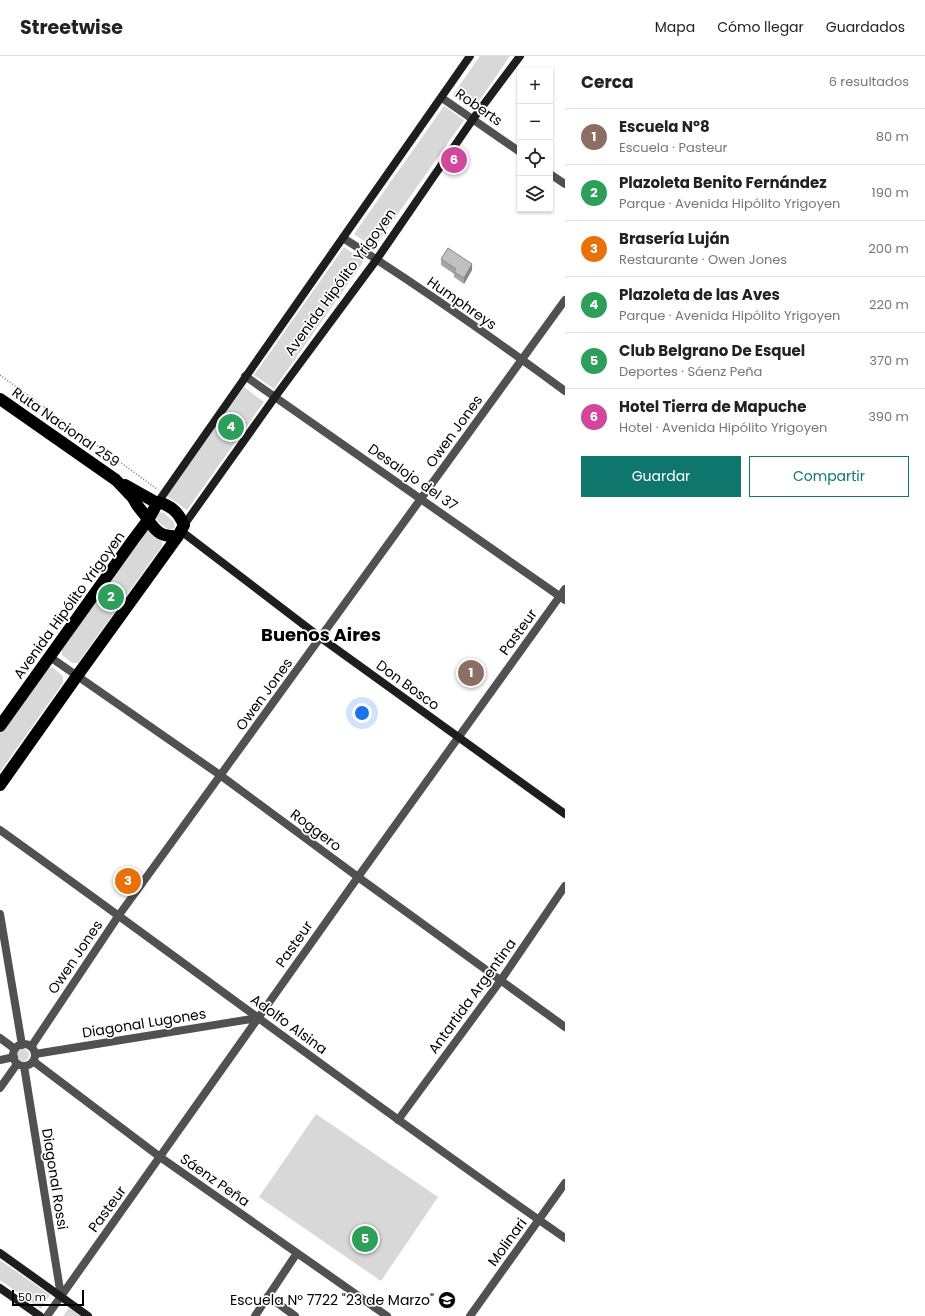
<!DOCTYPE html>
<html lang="es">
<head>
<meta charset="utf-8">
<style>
	body { margin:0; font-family:Poppins,sans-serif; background:#f2f2f2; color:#222 }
	.controls { position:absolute; right:12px; top:12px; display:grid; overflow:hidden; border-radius:0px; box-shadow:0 1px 3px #0004 }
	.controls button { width:36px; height:36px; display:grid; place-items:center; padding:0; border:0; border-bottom:1px solid #e0e0e0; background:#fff; color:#222; font:20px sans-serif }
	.scale { position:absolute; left:12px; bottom:10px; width:72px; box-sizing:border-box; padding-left:4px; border:2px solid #000; border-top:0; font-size:11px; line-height:14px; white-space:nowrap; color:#000; -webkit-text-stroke:3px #fff; paint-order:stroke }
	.you { position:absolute; left:362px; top:657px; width:14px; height:14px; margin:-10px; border:3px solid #fff; border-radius:50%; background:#1a73e8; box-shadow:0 0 0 6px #1a73e833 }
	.badge { display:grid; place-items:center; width:26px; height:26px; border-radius:50%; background:#0f766e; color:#fff; font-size:13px; font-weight:700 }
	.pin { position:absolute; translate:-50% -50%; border:2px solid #fff; box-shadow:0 1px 4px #0006 }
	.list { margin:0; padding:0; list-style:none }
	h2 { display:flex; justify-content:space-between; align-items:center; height:52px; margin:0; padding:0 16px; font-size:17px }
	h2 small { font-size:13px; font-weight:400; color:#767676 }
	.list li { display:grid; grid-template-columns:26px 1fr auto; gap:12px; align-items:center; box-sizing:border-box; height:56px; padding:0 16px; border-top:1px solid #e0e0e0 }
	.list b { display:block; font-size:15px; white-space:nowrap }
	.list p { margin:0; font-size:13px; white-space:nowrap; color:#767676 }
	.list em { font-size:13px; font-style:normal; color:#767676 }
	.actions { display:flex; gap:8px; padding:12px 16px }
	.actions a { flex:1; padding:9px 0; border:1px solid #0f766e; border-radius:0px; text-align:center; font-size:14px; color:#0f766e }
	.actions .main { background:#0f766e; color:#fff }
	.icon { flex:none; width:22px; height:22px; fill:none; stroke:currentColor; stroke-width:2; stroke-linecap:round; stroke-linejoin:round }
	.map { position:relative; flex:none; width:565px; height:1260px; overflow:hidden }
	header { display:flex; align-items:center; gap:24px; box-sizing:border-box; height:56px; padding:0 20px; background:#fff; border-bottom:1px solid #e0e0e0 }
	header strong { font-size:19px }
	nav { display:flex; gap:22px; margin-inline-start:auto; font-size:14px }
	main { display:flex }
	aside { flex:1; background:#fff }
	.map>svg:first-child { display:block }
	.green { fill:#d8d8d8 }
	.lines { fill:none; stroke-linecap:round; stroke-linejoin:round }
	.path { stroke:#737373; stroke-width:1.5; stroke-dasharray:1 2; stroke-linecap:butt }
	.street { stroke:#515151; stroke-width:8 }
	.secondary { stroke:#1e1e1e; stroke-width:8 }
	.highway { stroke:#000; stroke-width:12 }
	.wall { fill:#a5a5a5 }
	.shaded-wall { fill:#868686 }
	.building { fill:#c0c0c0; stroke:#868686 }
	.labels { text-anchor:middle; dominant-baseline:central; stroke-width:3.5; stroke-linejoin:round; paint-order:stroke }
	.street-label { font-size:14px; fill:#000; stroke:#fff }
	.poi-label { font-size:14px; fill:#000; stroke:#fff; text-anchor:end }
	.district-label { font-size:18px; font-weight:bold; fill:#000; stroke:#fff }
</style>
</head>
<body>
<header>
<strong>Streetwise</strong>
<nav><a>Mapa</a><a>Cómo llegar</a><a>Guardados</a></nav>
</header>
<main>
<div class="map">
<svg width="565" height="1260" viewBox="0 0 565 1260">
	<rect width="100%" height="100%" fill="#fff"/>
	<path class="green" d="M480 0H510L473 54 452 40Z
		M444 50 464 64 374 192 354 178Z
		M344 191 364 205 274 333 254 319Z
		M244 331 264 346 187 454 167 440Z
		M158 456 164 457 174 466 175 471 173 473H168L158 466 156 462Z
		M144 474 150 475 162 484V490L78 607H72L62 599V593Z
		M52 611 63 620V627L0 716V677L45 614Z
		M17 999a6 6 0 1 1 12 0a6 6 0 1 1-12 0Z
		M316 1058 438 1141 381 1225 259 1141Z
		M0 1204 50 1239 41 1253 0 1224Z
		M69 1252 81 1260H63Z"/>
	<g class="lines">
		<path class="path" d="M0 319 157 433"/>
		<path class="street" d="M442 42 520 96
			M550 118 565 128
			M343 182C419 230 493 282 565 335
			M245 320 565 544
			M50 601 220 719 358 821 565 971
			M0 774C189 909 374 1050 565 1182
			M0 858 22 989
			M0 982 15 993
			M13 999a11 11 0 1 1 22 0a11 11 0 1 1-22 0Z
			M31 991 119 859 565 244
			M35 998 258 962
			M0 1004 14 1001
			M33 1005 160 1101 387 1260
			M24 1010 61 1240
			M0 1032 17 1008
			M398 1064 501 924 565 830
			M268 1240 295 1260
			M47 1260 358 821 565 533
			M255 1260 297 1197
			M470 1260 565 1127"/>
		<path class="secondary" d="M158 446 470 0
			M184 469 275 341 377 203 473 63 520 0
			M181 475 321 582 565 758
			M0 1197 88 1260
			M0 1232 40 1260"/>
		<path class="highway" d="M0 343 116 424 133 442 137 449 148 463
			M125 429 157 447
			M148 464C157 477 162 481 178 480
			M0 670 133 484 148 464 158 446C172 450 178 456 184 469L178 480 77 620 0 729"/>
	</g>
	<path class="wall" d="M441 203 472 214 464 228 454 221V218L441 209Z"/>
	<path class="shaded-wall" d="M472 208V214L464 228V222Z"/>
	<path class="building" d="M448 192 472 208 464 222 454 216 456 213 441 203Z"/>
	<defs>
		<g id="school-disc" transform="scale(0.9)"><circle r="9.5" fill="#000" stroke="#fff"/><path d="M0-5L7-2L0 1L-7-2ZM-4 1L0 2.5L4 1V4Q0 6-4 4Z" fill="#fff"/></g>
	</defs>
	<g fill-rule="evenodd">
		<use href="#school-disc" x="447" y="1244"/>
	</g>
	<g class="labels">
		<g class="street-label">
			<text transform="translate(479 51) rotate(35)">Roberts</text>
			<text transform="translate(340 226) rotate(-54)">Avenida Hipólito Yrigoyen</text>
			<text transform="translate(462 247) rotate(35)">Humphreys</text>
			<text transform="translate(66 371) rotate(35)">Ruta Nacional 259</text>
			<text transform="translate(454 375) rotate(-54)">Owen Jones</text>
			<text transform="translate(413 421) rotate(35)">Desalojo del 37</text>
			<text transform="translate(69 549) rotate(-54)">Avenida Hipólito Yrigoyen</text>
			<text transform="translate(518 576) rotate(-54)">Pasteur</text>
			<text transform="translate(408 629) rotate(36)">Don Bosco</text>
			<text transform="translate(264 638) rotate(-54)">Owen Jones</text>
			<text transform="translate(316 774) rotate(37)">Roggero</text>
			<text transform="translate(294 888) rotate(-55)">Pasteur</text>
			<text transform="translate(75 901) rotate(-56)">Owen Jones</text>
			<text transform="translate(472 940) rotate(-54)">Antartida Argentina</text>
			<text transform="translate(144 967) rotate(-9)">Diagonal Lugones</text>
			<text transform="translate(289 968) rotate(36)">Adolfo Alsina</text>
			<text transform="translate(55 1123) rotate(81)">Diagonal Rossi</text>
			<text transform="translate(215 1124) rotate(35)">Sáenz Peña</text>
			<text transform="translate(107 1153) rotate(-54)">Pasteur</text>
			<text transform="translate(507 1186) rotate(-54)">Molinari</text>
		</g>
		<g class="poi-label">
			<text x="434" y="1244">Escuela N° 7722 "23 de Marzo"</text>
		</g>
		<g class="district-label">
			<text x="321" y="578">Buenos Aires</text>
		</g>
	</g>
</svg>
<div class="controls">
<button>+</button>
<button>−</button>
<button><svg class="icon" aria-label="locate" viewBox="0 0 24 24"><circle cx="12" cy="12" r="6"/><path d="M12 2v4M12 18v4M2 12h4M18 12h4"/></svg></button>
<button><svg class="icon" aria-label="layers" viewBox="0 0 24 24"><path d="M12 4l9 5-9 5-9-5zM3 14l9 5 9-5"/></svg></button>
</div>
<div class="scale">50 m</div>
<div class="you"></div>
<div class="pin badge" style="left:471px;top:617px;background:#8d6e63">1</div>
<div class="pin badge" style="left:111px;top:541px;background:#2e9e5b">2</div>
<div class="pin badge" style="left:128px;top:825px;background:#e8710a">3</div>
<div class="pin badge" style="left:231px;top:371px;background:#2e9e5b">4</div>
<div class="pin badge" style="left:365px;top:1183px;background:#2e9e5b">5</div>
<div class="pin badge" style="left:454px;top:104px;background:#d1479c">6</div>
</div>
<aside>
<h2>Cerca<small>6 resultados</small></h2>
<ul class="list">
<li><span class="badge" style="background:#8d6e63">1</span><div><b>Escuela N°8</b><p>Escuela · Pasteur</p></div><em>80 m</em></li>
<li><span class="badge" style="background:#2e9e5b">2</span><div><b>Plazoleta Benito Fernández</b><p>Parque · Avenida Hipólito Yrigoyen</p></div><em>190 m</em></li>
<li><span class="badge" style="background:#e8710a">3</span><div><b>Brasería Luján</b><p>Restaurante · Owen Jones</p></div><em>200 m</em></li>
<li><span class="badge" style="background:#2e9e5b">4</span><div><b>Plazoleta de las Aves</b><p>Parque · Avenida Hipólito Yrigoyen</p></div><em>220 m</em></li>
<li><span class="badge" style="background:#2e9e5b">5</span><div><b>Club Belgrano De Esquel</b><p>Deportes · Sáenz Peña</p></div><em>370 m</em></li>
<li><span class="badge" style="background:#d1479c">6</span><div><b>Hotel Tierra de Mapuche</b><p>Hotel · Avenida Hipólito Yrigoyen</p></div><em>390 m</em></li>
</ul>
<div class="actions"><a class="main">Guardar</a><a>Compartir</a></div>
</aside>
</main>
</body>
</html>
